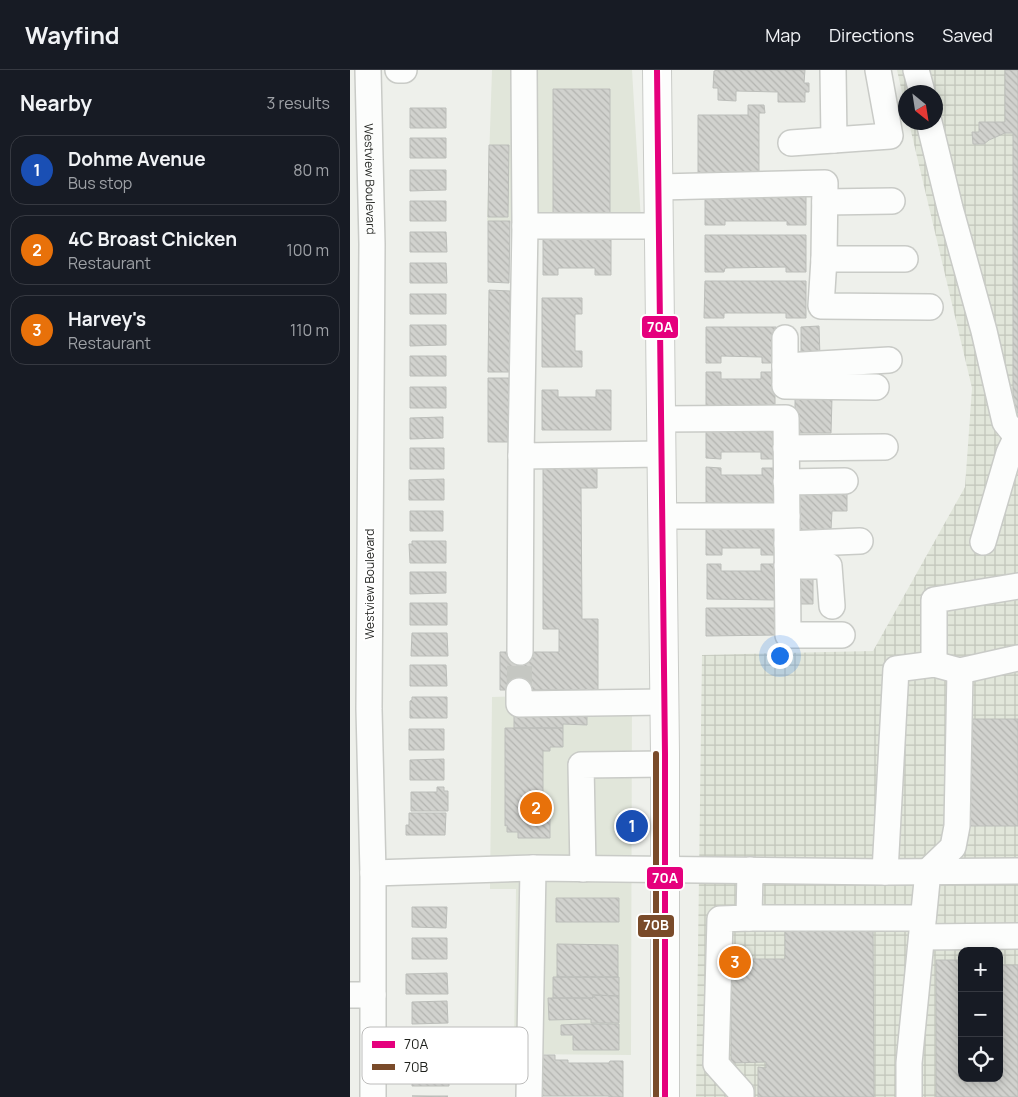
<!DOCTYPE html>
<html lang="en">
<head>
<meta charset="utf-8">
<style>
	body { margin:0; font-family:Manrope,sans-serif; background:#242831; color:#f1f3f6 }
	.controls { position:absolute; right:15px; bottom:15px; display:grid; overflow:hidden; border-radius:10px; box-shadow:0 2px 12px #0003 }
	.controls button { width:45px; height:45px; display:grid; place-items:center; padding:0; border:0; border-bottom:1px solid #363941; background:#171b24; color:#f1f3f6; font:25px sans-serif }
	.compass { position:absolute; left:548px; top:15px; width:45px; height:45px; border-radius:50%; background:#171b24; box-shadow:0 2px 12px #0003; rotate:150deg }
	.you { position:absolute; left:429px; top:585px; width:18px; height:18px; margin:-12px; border:4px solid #fff; border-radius:50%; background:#1a73e8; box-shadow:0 0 0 8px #1a73e833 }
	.badge { display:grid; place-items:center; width:32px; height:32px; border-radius:50%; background:#0f766e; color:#fff; font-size:16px; font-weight:700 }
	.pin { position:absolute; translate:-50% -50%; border:2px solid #fff; box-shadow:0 1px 5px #0006 }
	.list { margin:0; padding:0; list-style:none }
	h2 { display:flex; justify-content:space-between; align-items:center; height:65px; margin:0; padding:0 20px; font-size:21px }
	h2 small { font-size:16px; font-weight:400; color:#9ea1a6 }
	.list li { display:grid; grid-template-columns:32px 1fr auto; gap:15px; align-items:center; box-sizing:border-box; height:70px; margin:0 10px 10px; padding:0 10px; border:1px solid #363941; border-radius:15px }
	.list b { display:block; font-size:19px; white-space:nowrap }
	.list p { margin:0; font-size:16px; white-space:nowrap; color:#9ea1a6 }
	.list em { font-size:16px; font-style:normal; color:#9ea1a6 }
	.icon { flex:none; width:28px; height:28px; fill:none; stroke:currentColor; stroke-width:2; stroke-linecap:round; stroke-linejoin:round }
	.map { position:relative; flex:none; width:668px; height:1027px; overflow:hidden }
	header { display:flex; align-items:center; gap:30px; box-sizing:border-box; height:70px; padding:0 25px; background:#171b24; border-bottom:1px solid #363941 }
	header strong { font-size:24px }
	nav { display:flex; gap:28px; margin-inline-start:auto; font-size:18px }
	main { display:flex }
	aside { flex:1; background:#171b24 }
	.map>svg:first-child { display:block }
	.built { fill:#e1e6da }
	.industrial { fill:url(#industrial-grid); fill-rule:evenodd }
	.building { fill:url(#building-back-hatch); stroke:#bcbeba }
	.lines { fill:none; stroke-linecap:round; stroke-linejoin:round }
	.minor-tunnel { stroke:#c5c7c2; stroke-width:25; stroke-dasharray:25 12; stroke-linecap:butt }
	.minor-casing { stroke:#c9cbc7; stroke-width:28 }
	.major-casing { stroke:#c9cbc7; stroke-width:30 }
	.minor { stroke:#fcfdfc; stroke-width:25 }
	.major { stroke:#fcfdfc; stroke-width:28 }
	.bus-1-casing { stroke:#fff; stroke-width:10 }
	.bus-2-casing { stroke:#fff; stroke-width:10 }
	.bus-1 { stroke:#e5007d; stroke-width:6 }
	.bus-2 { stroke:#7a4b2a; stroke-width:6 }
	.labels { text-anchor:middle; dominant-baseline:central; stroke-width:4; stroke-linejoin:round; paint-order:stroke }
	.street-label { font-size:12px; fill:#1f211d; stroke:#fff }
	.key { fill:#fff; stroke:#bcbcbb; stroke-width:1 }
	.key-label { font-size:14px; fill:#1f211d }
	.line-badge { stroke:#fff; stroke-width:2 }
	.badge-label { font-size:14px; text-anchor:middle; font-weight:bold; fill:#fff }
</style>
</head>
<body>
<header>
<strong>Wayfind</strong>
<nav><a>Map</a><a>Directions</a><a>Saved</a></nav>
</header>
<main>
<aside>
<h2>Nearby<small>3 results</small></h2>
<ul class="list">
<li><span class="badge" style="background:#1a4fb4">1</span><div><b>Dohme Avenue</b><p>Bus stop</p></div><em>80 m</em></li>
<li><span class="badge" style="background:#e8710a">2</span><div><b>4C Broast Chicken</b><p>Restaurant</p></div><em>100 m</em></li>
<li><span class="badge" style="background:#e8710a">3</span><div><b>Harvey's</b><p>Restaurant</p></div><em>110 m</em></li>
</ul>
</aside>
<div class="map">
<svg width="668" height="1027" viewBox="0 0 668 1027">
	<defs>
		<pattern id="industrial-grid" width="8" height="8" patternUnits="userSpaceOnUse" patternTransform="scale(1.25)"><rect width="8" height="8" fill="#e1e6da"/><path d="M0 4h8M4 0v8" fill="none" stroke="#c1c5bb"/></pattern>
		<pattern id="building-back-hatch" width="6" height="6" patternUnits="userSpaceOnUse" patternTransform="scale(1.25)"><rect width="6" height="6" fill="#d1d2ce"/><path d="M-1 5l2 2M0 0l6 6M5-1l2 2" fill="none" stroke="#b3b4b0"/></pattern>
	</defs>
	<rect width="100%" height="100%" fill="#eef0eb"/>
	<path class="built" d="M142 0H282L291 151H137Z
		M282 623 281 985 164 984 166 819H140L142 627Z"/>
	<path class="industrial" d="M547 0H668V1027H346L352 585 523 581 615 417 622 318 559 53 586 52V22H556L555 36ZM612 881H649V1008H612Z"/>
	<path class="building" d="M368 0H455L454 13H459V22H455V32H428V22L386 21V31L368 30V18H363L364 1Z
		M655 0H668V343H663V63H655L639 70 634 74H623L622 62H629V52H655Z
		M203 19H260V146H203Z
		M398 35H414L415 43H409V104H348V45H398Z
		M60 38H96V58H60Z
		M60 68H96V88H60Z
		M139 75H159L158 147H138Z
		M60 100H96V120L60 121Z
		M355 119H456V155H437V151H375V155H355Z
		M60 131H96V151H60Z
		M138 151H160L159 213 138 212Z
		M60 162H96L97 182H60Z
		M355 165H456V202H436V197L375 198 374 202H355Z
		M193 166H261V205H245V198H208V205H193Z
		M60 193H96L97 213H60Z
		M355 211H456V248H436V243H374V248H354Z
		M139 220 160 221V302H138Z
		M60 224H96V244H60Z
		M192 228H232V244H225V281H232V297H192Z
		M60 255H96V275L60 276Z
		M469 256 470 288H451V257Z
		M356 257H426V293H412V287L371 286V293H356Z
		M60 286H96V306H60Z
		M356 302H371V309H411V302H425V338H356Z
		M138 308H159L158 372H138Z
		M60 317H96V338H60Z
		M192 320H208V327H246V320H261V360H192Z
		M445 328H482L481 363H445Z
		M93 347V368L60 369V348Z
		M356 352 426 353V389H411V382H371V389L356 388Z
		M60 378H94V399H60Z
		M193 389H247V418H231L232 549H248V620H150V582H209V559H193Z
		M356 397 371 398V405H412V398H426V434L356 433Z
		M94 409V430H59V410Z
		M446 421 497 422V441H482L481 460H443Z
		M60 441H93V461H60Z
		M356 448H426V485H411V478H372V485H356Z
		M62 471H96V493H60L59 474H62Z
		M357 494H371V501H411V494H426V530L357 529Z
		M463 497V534H444V498Z
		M60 502H96V523L60 524Z
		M60 533H97V555H60Z
		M356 538H429V565L356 566Z
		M62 563H97L98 586H61Z
		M60 595H96L97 616H60Z
		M62 627H97V648H60V631L62 630Z
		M237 635V655L213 654V658H164V639Z
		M615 649H668V756H615Z
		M155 658H213V677H200V681H193V730H200V768H168V762H157V755L155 756Z
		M59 659H94V680H59Z
		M94 689V710H60V690Z
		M87 717H94V721H98V741H61V722H87Z
		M59 743H96L95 765H56V755H59Z
		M206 828H269V852H206Z
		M62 837H97L96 858 62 857Z
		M523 854 524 1027H408V997L416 998V992L381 993V933L379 934V921L381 920V889H435V855Z
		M62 868H97V889H62Z
		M207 874 268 875V907H207Z
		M586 890H612V1008H649V895H668V1027H586Z
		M97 903 98 924H56V904Z
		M203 907H269V926L243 925V928H203Z
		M243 925 269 926V953H241V949L199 950 198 928H243Z
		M97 931 98 953 62 954V932Z
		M232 954H269V980H223V965H211V955Z
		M185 985H205V990H218V993H259L260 991H273V1027H259V1026H185Z
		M65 994H99V1016H62V1000H66Z
		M62 1026H98L97 1027Z"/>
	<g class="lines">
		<path class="minor-tunnel" d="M169 621 170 582"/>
		<g class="minor-casing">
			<g id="minor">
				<path id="s1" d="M18 0 22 174 19 639 23 803V1027"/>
				<path d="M48 0H54"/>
				<path d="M174 0 175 156H309"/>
				<path d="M483 0 484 70"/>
				<path d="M566 0 572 22"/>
				<path d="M579 52 600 138 634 261 655 352 668 368"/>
				<path d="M441 73 540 66 528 0"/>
				<path d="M309 117 475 113 474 189 471 236 580 237"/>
				<path d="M475 132 542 131"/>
				<path d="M175 156 171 386 312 384"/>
				<path d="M474 189H555"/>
				<path d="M435 268V313"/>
				<path d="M435 296 539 290"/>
				<path d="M435 316 526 317"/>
				<path d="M311 349 436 348 438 565H492"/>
				<path d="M436 378 535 377"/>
				<path d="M436 412 495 411"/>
				<path d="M312 446H437"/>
				<path d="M633 472 659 383 667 366"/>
				<path d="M437 474 510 471"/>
				<path d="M437 496H479L482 536"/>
				<path d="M170 582 171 386"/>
				<path d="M584 594V530L668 516"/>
				<path d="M169 621V634L314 632"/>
				<path d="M233 799 231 695 315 694"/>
				<path d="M535 802 546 599 584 594 610 601 668 588"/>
				<path d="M23 803 183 798 535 802 668 801"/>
				<path d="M399 848H573"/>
				<path d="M572 867 668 866"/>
				<path d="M0 925H23"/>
				<path d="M179 1027 183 798"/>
				<path d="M391 1027V1022L366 994 370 849 399 848 400 800"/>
				<path d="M559 1027V993L578 801 603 777 607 756 610 601"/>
			</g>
		</g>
		<g class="major-casing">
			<path id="major" d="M307 0 315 684V1027"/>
		</g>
		<use href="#minor" class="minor"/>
		<use href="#major" class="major"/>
		<g class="bus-1-casing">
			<path id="bus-1" d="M307 0 315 684V1027"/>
		</g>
		<g class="bus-2-casing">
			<path id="bus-2" d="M306 684V1027"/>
		</g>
		<use href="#bus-1" class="bus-1"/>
		<use href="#bus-2" class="bus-2"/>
	</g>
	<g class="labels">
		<g class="street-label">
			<text stroke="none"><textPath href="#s1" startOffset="109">Westview Boulevard</textPath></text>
			<text transform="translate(19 514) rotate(-90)">Westview Boulevard</text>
		</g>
	</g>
	<rect x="12" y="957" width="166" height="57" rx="8" class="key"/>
	<rect x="22" y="971" width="23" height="7" fill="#e5007d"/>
	<rect x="22" y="994" width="23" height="6" fill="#7a4b2a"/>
	<g class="key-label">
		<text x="54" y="979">70A</text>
		<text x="54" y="1002">70B</text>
	</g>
	<g class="line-badge">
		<rect x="291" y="245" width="38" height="24" rx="5" fill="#e5007d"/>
		<rect x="296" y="796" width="38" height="24" rx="5" fill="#e5007d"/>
		<rect x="287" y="844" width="38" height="24" rx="5" fill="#7a4b2a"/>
	</g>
	<g class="badge-label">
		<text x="310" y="262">70A</text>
		<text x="315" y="813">70A</text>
		<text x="306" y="860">70B</text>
	</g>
</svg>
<div class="controls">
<button>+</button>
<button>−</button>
<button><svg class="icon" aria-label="locate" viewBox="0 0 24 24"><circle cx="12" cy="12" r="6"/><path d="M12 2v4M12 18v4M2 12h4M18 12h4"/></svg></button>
</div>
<svg class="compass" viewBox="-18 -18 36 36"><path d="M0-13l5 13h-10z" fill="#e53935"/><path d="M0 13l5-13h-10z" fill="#9ea1a6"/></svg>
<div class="you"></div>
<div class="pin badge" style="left:282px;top:756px;background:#1a4fb4">1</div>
<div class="pin badge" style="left:186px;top:738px;background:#e8710a">2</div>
<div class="pin badge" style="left:385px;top:892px;background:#e8710a">3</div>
</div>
</main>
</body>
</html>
